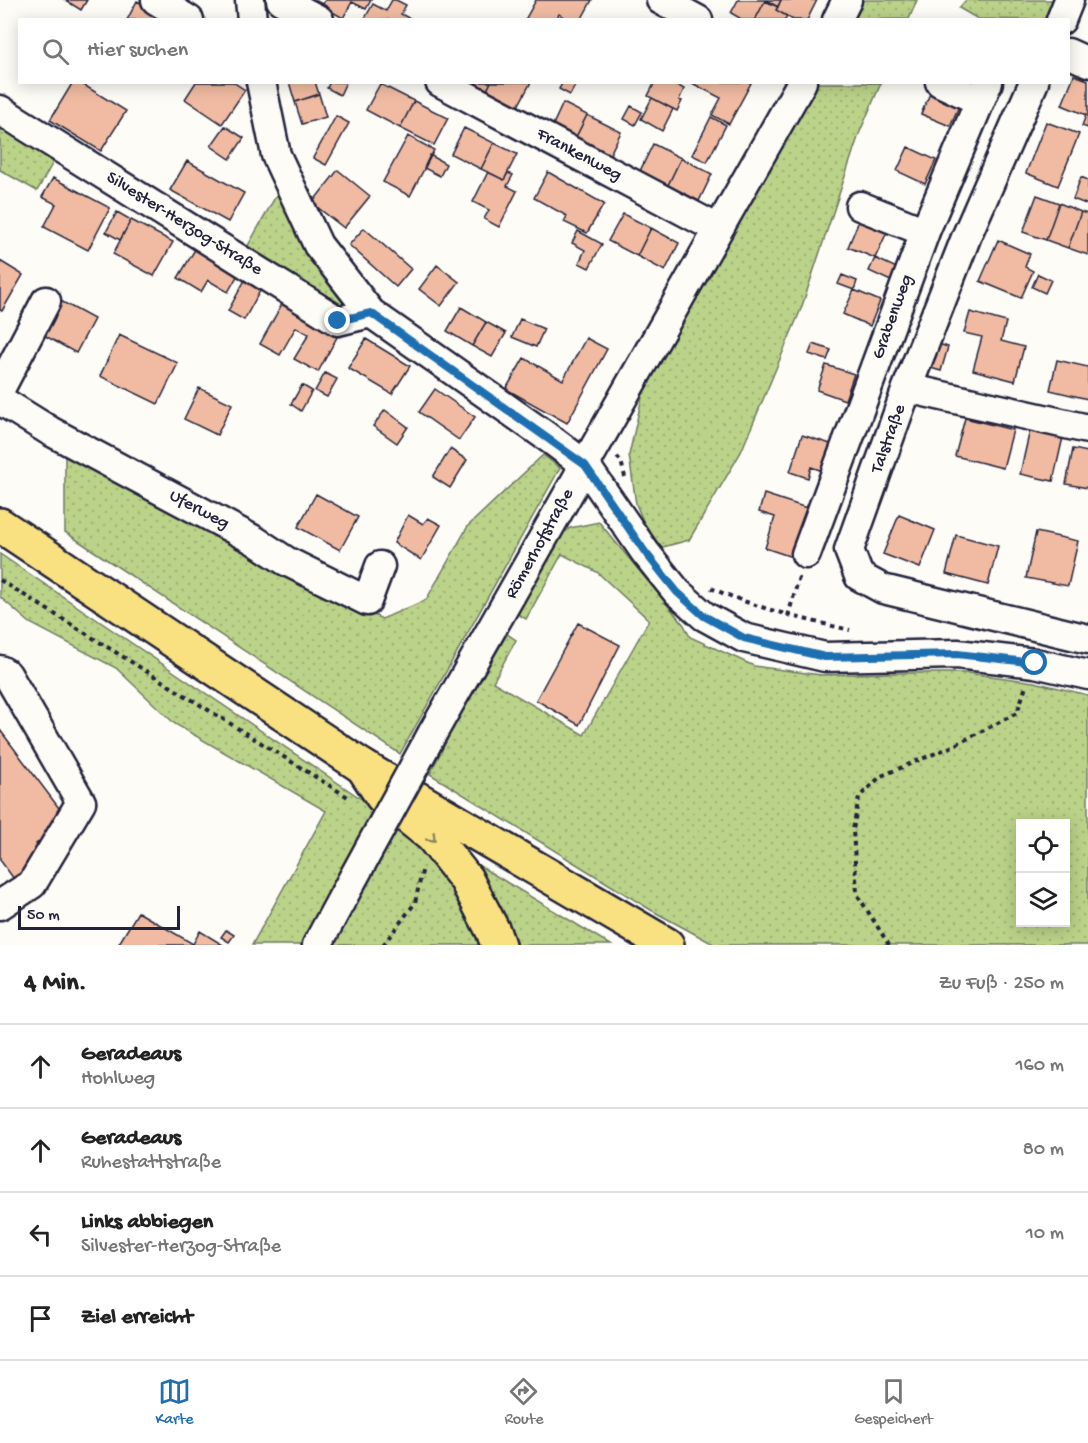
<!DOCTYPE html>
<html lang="de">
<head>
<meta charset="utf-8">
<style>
	body { margin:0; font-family:"Gochi Hand",sans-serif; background:#f2f2f2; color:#222 }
	.controls { position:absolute; right:18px; bottom:18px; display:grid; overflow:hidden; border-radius:0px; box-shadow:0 3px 15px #0003 }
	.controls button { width:54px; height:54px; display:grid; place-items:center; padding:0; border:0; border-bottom:2px solid #e0e0e0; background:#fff; color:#222; font:30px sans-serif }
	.scale { position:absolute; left:18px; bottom:15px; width:162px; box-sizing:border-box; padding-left:6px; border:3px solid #22223b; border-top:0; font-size:16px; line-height:21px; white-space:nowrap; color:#22223b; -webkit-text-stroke:4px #fdfcf7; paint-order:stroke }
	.stop { position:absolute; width:18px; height:18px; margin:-14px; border:4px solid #1f6fb2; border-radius:50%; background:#fff }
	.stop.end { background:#1f6fb2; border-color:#fff; box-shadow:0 2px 6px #0008 }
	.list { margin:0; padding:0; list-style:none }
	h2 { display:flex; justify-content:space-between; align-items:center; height:78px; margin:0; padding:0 24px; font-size:26px }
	h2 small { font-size:20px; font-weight:400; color:#767676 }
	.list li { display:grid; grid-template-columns:39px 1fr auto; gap:18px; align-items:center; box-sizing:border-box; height:84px; padding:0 24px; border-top:2px solid #e0e0e0 }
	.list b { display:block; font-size:22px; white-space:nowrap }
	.list p { margin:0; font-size:20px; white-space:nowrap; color:#767676 }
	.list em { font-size:20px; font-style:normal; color:#767676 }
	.icon { flex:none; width:33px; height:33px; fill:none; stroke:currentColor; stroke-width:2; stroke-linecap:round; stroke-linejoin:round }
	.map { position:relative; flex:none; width:1088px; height:945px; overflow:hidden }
	.search { position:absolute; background:#fff; box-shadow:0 3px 15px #0003; left:18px; right:18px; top:18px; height:66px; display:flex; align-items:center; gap:15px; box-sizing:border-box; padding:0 21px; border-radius:0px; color:#767676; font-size:22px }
	.sheet { height:414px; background:#fff }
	nav { display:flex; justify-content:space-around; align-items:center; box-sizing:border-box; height:84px; border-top:2px solid #e0e0e0; background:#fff; font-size:16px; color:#767676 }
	nav a { display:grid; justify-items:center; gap:3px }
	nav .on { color:#1f6fb2 }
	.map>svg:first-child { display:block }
	.green { fill:url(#green-dots); stroke:#6e7a62; stroke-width:1.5; fill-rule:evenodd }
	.building { fill:#f0bba2; stroke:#22223b; stroke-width:1.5 }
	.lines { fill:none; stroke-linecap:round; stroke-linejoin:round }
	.minor-casing { stroke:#22223b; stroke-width:33 }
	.major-casing { stroke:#22223b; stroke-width:38 }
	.highway-casing { stroke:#22223b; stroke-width:38 }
	.path { stroke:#22223b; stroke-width:4; stroke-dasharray:4.5 4.5; stroke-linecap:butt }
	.minor { stroke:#fdfcf7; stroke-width:28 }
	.major { stroke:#f9e181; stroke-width:33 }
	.highway { stroke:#f9e181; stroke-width:33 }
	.minor-bridge-casing { stroke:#22223b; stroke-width:33; stroke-linecap:butt }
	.minor-bridge { stroke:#fdfcf7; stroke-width:28 }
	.oneway { stroke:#8e825e }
	.route { stroke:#1f6fb2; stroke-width:8 }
	.labels { text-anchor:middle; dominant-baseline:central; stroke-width:5; stroke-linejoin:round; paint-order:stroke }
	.street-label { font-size:18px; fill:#22223b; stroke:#fdfcf7 }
</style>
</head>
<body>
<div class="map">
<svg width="1088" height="945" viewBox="0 0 1088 945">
	<defs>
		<pattern id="green-dots" width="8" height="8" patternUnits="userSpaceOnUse" patternTransform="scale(1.5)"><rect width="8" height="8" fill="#bbd289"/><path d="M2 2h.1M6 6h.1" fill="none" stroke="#a0b477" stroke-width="1.8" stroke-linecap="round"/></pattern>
	</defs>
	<rect width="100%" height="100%" fill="#fdfcf7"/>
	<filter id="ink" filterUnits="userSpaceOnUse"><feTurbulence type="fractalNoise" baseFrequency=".0167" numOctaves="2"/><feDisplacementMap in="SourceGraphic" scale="12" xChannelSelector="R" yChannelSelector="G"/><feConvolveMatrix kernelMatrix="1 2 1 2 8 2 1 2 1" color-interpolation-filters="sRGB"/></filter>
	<g filter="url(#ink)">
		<path class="green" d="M855 0H917L909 19 845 20Z
			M966 0H1053L1044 20 978 19 959 8Z
			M810 83H881L859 134 801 309 741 452 689 540 655 549 636 504 629 455 643 393 725 234Z
			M0 110 61 148 37 191 0 170Z
			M278 192 347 301 342 307 245 251Z
			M65 450 295 575 382 619 426 600 468 526 543 455 560 468 400 754 65 532Z
			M599 522 684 625 690 637 754 666 821 675 888 673H968L1034 682 1088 695V945H715L651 910 430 774 501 630 516 640 493 682 584 735 649 620 597 572 562 554 526 619 514 612 548 544 570 528ZM1020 824H1066V922H1020Z
			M0 554 366 802 428 851 470 910 483 945H252L326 811 175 724 116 668 30 623 0 597Z
			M468 859 611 945H508Z"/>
		<path class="building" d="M65 0H87L81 10Z
			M325 0H371L366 9 352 2 343 18 322 6Z
			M392 0H396L406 5 401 14 412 20H364L373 4 386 11Z
			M536 0H592L581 20H568L559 14 556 20H525Z
			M738 0H764L765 1 755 20H743L731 13Z
			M766 0H781L778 7Z
			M781 0H817L807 20H793L776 10Z
			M137 1 170 20H127Z
			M765 1 778 7 776 10 787 16 785 20H755Z
			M1074 75 1088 80V128L1082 126 1086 115 1062 105Z
			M73 82H79L126 111 101 151 50 120Z
			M196 82H233L245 90 222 124 185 99Z
			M289 82H315L319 94 295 102Z
			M330 82H346L340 95 327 88Z
			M463 82H491L485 94Z
			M491 82H531L516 110 485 94Z
			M563 82H577L570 95 559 89Z
			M655 82H672L684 89 679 100 682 101 677 111 648 96Z
			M690 82H749L751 83 729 124 712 115 721 98Z
			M380 84 414 101 400 128 366 110Z
			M932 89 961 102 950 126 921 114Z
			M319 94 326 117 302 124 295 102Z
			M652 98 673 109 662 131 641 119Z
			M414 101 448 118 434 145 400 128Z
			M563 103 587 115 574 141 551 129Z
			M631 106 642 112 635 125 624 119Z
			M587 115 621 132 608 158 574 141Z
			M336 116 349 123 326 165 313 158Z
			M711 117 726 125 707 162 692 155Z
			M1046 122 1079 134 1058 186 1026 173Z
			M225 126 244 138 230 159 211 146Z
			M464 128 494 143 481 169 451 154Z
			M408 136 434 150 410 196 383 182Z
			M494 143 517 154 504 180 481 169Z
			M653 144 681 158 668 185 640 171Z
			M908 147 936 160 925 184 897 171Z
			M430 155 446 164 440 176 424 168Z
			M681 158 712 174 699 201 668 185Z
			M187 161 244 193 228 222 170 190Z
			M338 170 370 196 344 228 312 203Z
			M488 172 504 180 508 173 513 175 507 186 517 191 499 227 484 219 489 210 473 202Z
			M548 172 604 204 587 233 564 222 567 216 534 198Z
			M1081 177 1088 180V205L1073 199Z
			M53 178 110 208 88 250 44 227 56 204 42 197Z
			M1037 195 1059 203 1046 240 1023 232Z
			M1059 203 1081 212 1068 248 1046 240Z
			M117 212 131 220 120 240 106 232Z
			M1081 212 1088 214V255L1068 248Z
			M623 214 651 228 637 256 608 241Z
			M860 218 888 230 875 258 848 247Z
			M131 220 173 242 154 276 113 254Z
			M364 228 411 269 396 287 349 245Z
			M651 228 679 243 665 271 637 256Z
			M578 231 602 244 589 268 579 263 585 250 572 243Z
			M998 240 1030 254 1025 267 1033 271 1021 298 980 281Z
			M200 241 243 266 228 292 208 280 201 292 178 278Z
			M875 258 901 270 895 283 869 271Z
			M0 261 23 275 2 311 0 310Z
			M437 265 459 282 441 306 419 289Z
			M1038 274 1051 280 1045 293 1032 287Z
			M842 275 857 281 854 290 838 284Z
			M245 280 261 289 244 320 228 311Z
			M854 290 880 301 870 326 843 314Z
			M287 295 343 326 318 372 294 359 309 334 296 327 280 355 260 344Z
			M57 299 94 319 76 353 38 332Z
			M461 307 486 322 472 346 447 331Z
			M970 312 1006 322 1001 341 1024 347 1015 381 973 370 982 337 964 333Z
			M520 319 544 329 536 347 512 337Z
			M486 322 506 333 492 357 472 346Z
			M119 335 178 363 158 404 100 376Z
			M586 338 607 349 567 423 506 389 524 358 563 380Z
			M366 339 410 366 392 394 348 368Z
			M935 343 948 347 941 371 927 367Z
			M813 344 831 350 827 360 809 354Z
			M1057 360 1088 367V399L1050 390Z
			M826 365 854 374 845 400 817 390Z
			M325 373 337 379 327 397 315 391Z
			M302 385 312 391 301 411 291 404Z
			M199 388 232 404 217 435 184 419Z
			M435 389 475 417 459 440 419 412Z
			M385 410 408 427 397 443 373 426Z
			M965 418 1013 430 1003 468 955 456Z
			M1030 430 1063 437 1053 481 1020 474Z
			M802 435 834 445 826 472 811 467 808 478 790 472Z
			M450 449 467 460 450 488 433 477Z
			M1073 449 1088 452V488L1066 484Z
			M316 494 358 517 340 550 298 527Z
			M764 494 813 510 798 559 765 548 775 517 759 512Z
			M408 515 423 524 428 518 441 525 421 560 394 543Z
			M899 515 935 530 920 568 883 554Z
			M1036 532 1078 541 1068 586 1026 578Z
			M956 535 998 546 988 585 946 574Z
			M578 623 620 645 579 725 536 700Z
			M0 730 65 816 58 827 36 844 44 855 14 879 0 860Z
			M138 912 193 944 200 931 223 945H118Z
			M226 930 234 935 229 942 221 937Z"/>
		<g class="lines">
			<g class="minor-casing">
				<path id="minor" d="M156 0 189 20
					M250 0 252 20
					M281 0 319 20
					M661 0 698 20
					M837 20 847 0
					M1061 20 1069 0
					M1068 53 1088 62
					M261 82 276 155 318 245 371 313 553 441 585 465 645 552 677 592 704 616 744 638 825 657 957 654 1035 663 1088 675
					M440 82 718 229
					M940 82 980 101
					M1034 82 967 235 907 388 849 550 859 576 883 589 1088 639
					M0 110 338 321 371 313
					M860 206 913 227 926 229
					M907 388 1088 429
					M0 389 46 301
					M0 400 50 431 254 540 286 561 367 601 380 566
					M806 554 926 229 988 82
					M0 670 7 674 81 802 32 884 0 905
					M432 734 802 82
					M317 945 344 895"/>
			</g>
			<g class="major-casing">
				<path id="major" d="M0 525 363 767 667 945"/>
			</g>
			<g class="highway-casing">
				<path id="highway" d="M363 767 382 796 432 836 466 879 493 931 498 945"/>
			</g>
			<path class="path" d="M617 457 621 461 625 477
				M0 580 351 799
				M711 588C756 608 802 619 850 630
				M788 616 799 577
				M383 945 415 903 423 867
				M889 945 857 894 853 830 859 797 881 776 953 746 1017 713 1026 686"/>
			<use href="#minor" class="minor"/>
			<use href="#major" class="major"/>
			<use href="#highway" class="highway"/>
			<g class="minor-bridge-casing">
				<path id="minor-bridge" d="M344 895 432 734"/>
			</g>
			<use href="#minor-bridge" class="minor-bridge"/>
		</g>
		<defs><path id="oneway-chevron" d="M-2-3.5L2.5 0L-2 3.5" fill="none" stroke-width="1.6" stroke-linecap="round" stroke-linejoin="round" transform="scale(1.5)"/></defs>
		<use class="oneway" href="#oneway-chevron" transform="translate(432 838) rotate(46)"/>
	</g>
	<g class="lines" filter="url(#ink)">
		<path class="route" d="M338 321 371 313 585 465 645 552 677 592 704 616 744 638 825 657 957 654 1035 663"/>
	</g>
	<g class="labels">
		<g class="street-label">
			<text transform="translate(579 155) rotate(28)">Frankenweg</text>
			<text transform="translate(184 224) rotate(32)">Silvester-Herzog-Straße</text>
			<text transform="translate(893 317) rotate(-70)">Grabenweg</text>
			<text transform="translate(889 439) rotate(-70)">Talstraße</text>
			<text transform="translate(199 510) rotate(28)">Uferweg</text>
			<text transform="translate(540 544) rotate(-61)">Römerhofstraße</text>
		</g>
	</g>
</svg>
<div class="controls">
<button><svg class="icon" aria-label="locate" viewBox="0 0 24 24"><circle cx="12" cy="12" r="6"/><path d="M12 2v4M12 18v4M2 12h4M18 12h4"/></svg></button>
<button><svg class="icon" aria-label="layers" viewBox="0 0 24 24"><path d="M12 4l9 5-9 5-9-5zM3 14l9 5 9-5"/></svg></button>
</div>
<div class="scale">50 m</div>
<div class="stop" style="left:1035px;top:663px"></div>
<div class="stop end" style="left:338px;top:321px"></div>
<div class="search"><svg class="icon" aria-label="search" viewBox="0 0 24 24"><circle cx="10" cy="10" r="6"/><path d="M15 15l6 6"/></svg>Hier suchen</div>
</div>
<section class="sheet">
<h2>4 Min.<small>Zu Fuß · 250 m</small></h2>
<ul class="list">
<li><svg class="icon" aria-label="ahead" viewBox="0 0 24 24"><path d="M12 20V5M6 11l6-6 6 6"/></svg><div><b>Geradeaus</b><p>Hohlweg</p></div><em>160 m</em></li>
<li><svg class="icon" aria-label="ahead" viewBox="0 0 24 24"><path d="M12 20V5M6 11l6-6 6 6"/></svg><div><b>Geradeaus</b><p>Ruhestattstraße</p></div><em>80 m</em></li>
<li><svg class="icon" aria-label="left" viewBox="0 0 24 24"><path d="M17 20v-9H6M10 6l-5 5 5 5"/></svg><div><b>Links abbiegen</b><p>Silvester-Herzog-Straße</p></div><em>10 m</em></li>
<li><svg class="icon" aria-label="arrive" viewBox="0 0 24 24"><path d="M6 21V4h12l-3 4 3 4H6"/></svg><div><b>Ziel erreicht</b></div></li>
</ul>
</section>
<nav>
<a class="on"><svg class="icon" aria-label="map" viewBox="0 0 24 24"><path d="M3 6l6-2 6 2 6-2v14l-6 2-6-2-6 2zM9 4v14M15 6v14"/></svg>Karte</a>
<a><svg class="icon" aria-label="directions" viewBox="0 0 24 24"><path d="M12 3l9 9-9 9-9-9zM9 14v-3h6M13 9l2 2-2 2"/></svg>Route</a>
<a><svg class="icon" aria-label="saved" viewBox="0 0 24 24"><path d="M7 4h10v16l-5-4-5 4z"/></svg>Gespeichert</a>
</nav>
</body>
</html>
